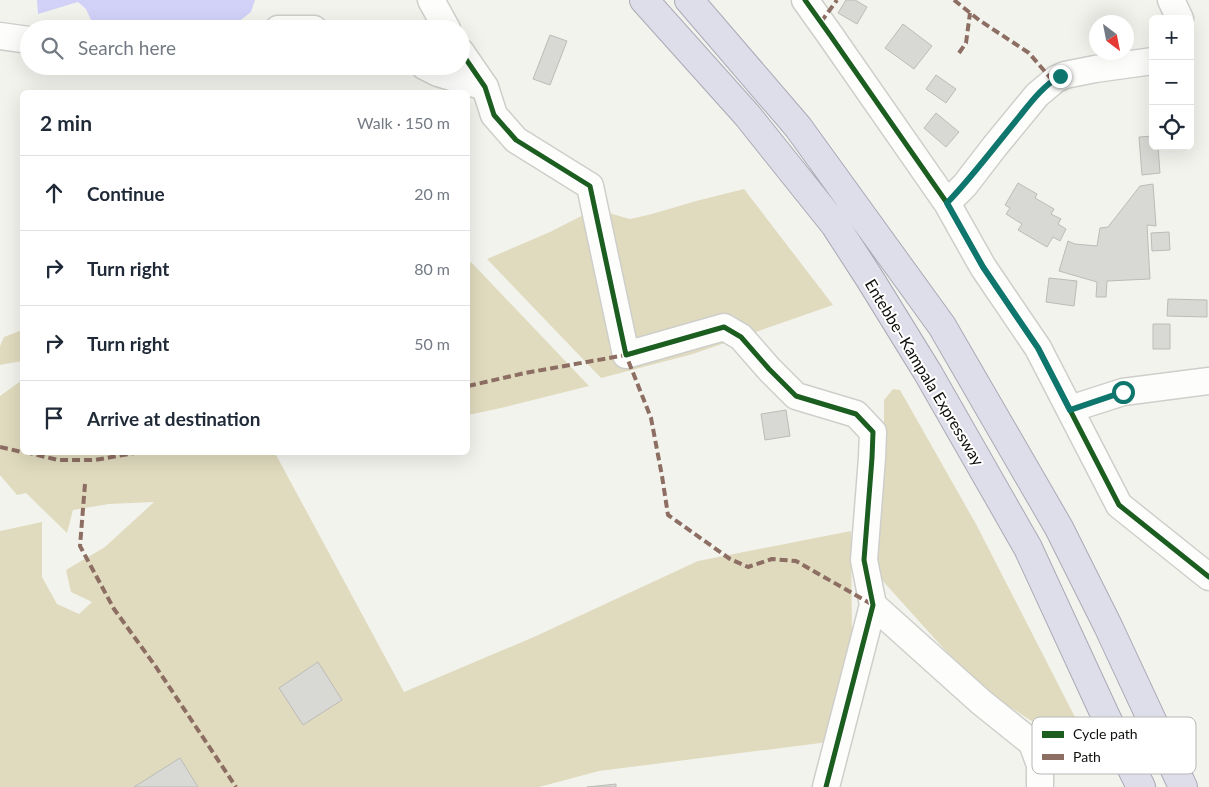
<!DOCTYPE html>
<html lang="en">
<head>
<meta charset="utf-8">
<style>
	body { margin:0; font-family:Lato,sans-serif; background:#f6f6f7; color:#1f2937 }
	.controls { position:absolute; right:15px; top:15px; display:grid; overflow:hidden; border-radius:8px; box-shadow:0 5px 20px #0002 }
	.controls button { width:45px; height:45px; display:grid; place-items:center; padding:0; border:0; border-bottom:1px solid #e0e1e3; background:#fff; color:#1f2937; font:25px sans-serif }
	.compass { position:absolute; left:1089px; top:15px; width:45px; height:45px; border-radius:50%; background:#fff; box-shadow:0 5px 20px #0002; rotate:148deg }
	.stop { position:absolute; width:15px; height:15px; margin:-11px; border:4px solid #0f766e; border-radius:50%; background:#fff }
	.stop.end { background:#0f766e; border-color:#fff; box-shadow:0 1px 5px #0008 }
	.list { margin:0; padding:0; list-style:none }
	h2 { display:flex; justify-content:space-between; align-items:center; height:65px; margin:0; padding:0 20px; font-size:21px }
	h2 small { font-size:16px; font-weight:400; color:#747a83 }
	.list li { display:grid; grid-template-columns:32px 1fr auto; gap:15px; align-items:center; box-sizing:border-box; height:75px; padding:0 20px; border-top:1px solid #e0e1e3 }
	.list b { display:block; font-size:19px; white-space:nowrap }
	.list em { font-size:16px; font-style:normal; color:#747a83 }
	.icon { flex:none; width:28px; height:28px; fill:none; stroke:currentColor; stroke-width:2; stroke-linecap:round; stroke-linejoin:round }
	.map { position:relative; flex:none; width:1209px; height:787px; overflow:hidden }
	.search { position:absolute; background:#fff; box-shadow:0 5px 20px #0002; left:20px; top:20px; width:450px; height:55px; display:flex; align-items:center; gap:12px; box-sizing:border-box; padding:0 18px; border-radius:28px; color:#747a83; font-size:19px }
	.panel { position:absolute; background:#fff; box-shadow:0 5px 20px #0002; left:20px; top:90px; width:450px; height:365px; border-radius:8px }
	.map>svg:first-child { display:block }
	.green { fill:#e0dbbe }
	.water { fill:#d2d1f8 }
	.building { fill:#d8d8d4; stroke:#bcbbb8 }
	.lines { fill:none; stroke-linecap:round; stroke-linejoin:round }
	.minor-casing { stroke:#cececa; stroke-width:29 }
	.highway-casing { stroke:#aaa9b5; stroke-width:30 }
	.minor { stroke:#fdfdfc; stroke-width:26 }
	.highway { stroke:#deddea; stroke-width:28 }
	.quiet { stroke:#8d6e63; stroke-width:4; stroke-dasharray:8 4; stroke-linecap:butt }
	.cycleway-casing { stroke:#fff; stroke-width:8 }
	.cycleway { stroke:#1b5e20; stroke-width:5 }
	.route { stroke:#0f766e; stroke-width:6 }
	.labels { text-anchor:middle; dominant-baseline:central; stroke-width:4; stroke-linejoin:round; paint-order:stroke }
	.street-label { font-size:16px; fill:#100f0c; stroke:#fff }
	.key { fill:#fff; stroke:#b7b7b6; stroke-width:1 }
	.key-label { font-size:14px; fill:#100f0c }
</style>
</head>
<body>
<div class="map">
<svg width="1209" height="787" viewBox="0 0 1209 787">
	<rect width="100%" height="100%" fill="#f3f3ee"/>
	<path class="green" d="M744 189 833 305 693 354 601 378 487 259 550 232 595 209 630 219 652 214 696 201Z
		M468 261 472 263 589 386 501 408 468 415Z
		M22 330V361L0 365V346L4 337Z
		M22 380V452L275 453 404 692 536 636 698 561 851 531 852 635 844 740 599 771 539 787H0V531L42 522V577L57 604 79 614 92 602 71 592 66 570 105 547 154 502 109 504 73 510 67 533 26 493 17 495 0 475V396Z
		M893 389 900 390 976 524 1099 764 1008 706 1005 707 980 689 864 560 878 484 884 423V400Z"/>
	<path class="water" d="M37 0H255L251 12 229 29H88L91 20 86 9 78 2 38 14Z"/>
	<path class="building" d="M846 0H855L867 7 857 24 838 13Z
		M903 24 932 46 914 69 885 48Z
		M550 35 567 41 550 85 533 79Z
		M936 75 956 89 946 103 926 89Z
		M936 113 959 132 946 147 924 128Z
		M1153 136V146H1158L1160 173 1142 175 1139 137Z
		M1018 183 1037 194 1035 198 1054 209 1051 214 1061 219 1058 224 1066 229 1060 241 1053 237 1047 247 1018 230 1022 224 1006 214 1010 208 1005 205Z
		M1153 184 1156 226 1147 225 1150 279 1107 281 1106 297H1096L1097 282 1059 271 1068 241 1075 244 1097 246 1100 228 1108 227 1140 186Z
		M1169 232 1170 250 1152 251 1151 233Z
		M1049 278 1077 281 1074 306 1046 302Z
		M1168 299 1207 300V317L1167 316Z
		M1153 324H1170V349H1153Z
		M786 410 790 436 765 440 761 414Z
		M318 662 342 700 303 725 279 688Z
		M180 758 198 787H134Z
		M616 784V787H587Z"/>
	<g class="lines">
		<g class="minor-casing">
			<path id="minor" d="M431 0 447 29
				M805 0 830 35 947 203 983 267 1038 348 1119 505 1209 577
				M1171 0 1180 19
				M278 29H314
				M0 36 29 40
				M461 52 485 87 494 115 516 140 590 186 626 355 724 327 741 337 769 369 796 396 856 414 873 432 872 458 864 560 873 605 826 787
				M424 66 438 73 485 87
				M947 203 965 185 995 146 1037 95 1056 79 1065 75 1095 69 1153 61
				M1070 409 1123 392 1209 381
				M873 605 981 702 1032 743 1040 765V787"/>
		</g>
		<g class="highway-casing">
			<path id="highway" d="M644 0 747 115 835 225 870 279 928 373 1028 548 1106 717 1141 787
				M689 0 798 127 942 326 1059 528 1108 626 1183 787"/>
		</g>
		<use href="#minor" class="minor"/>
		<use href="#highway" class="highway"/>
		<path class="quiet" d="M954 0 979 20 1029 53 1053 81
			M821 22 837 0
			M959 53 966 43 970 13
			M468 386 525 373 626 355 651 418 662 476 668 515 730 559 748 567 772 559 796 561 873 605
			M0 447 22 452
			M25 452 58 460H95L140 452
			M85 484 80 546 114 609 156 667 236 787"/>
		<g class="cycleway-casing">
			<path id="cycleway" d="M805 0 830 35 947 203 983 267 1038 348 1119 505 1209 577
				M461 52 485 87 494 115 516 140 590 186 626 355 724 327 741 337 769 369 796 396 856 414 873 432 872 458 864 560 873 605 826 787"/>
		</g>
		<use href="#cycleway" class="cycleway"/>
	</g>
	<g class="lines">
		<path class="route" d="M1060 76C1043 86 1031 102 1019 117 995 146 973 176 947 203L983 267 1038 348 1070 410 1123 392"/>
	</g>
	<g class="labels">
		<g class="street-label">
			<text transform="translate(925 372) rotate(59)">Entebbe–Kampala Expressway</text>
		</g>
	</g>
	<rect x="1032" y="717" width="164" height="57" rx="8" class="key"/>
	<rect x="1042" y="731" width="22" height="7" fill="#1b5e20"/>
	<rect x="1042" y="754" width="22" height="6" fill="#8d6e63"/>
	<g class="key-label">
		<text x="1073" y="739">Cycle path</text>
		<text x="1073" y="762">Path</text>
	</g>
</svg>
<div class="controls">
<button>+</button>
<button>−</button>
<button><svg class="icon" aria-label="locate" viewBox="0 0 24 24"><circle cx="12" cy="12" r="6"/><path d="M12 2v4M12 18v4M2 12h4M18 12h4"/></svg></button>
</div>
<svg class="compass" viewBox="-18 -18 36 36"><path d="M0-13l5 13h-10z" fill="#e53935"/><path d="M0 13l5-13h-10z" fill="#747a83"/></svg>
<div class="stop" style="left:1123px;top:392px"></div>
<div class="stop end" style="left:1060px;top:76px"></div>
<div class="search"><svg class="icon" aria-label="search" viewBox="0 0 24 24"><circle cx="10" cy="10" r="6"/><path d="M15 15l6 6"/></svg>Search here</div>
<section class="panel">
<h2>2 min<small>Walk · 150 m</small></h2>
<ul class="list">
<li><svg class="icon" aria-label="ahead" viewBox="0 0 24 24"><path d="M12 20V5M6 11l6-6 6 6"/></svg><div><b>Continue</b></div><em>20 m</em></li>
<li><svg class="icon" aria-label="right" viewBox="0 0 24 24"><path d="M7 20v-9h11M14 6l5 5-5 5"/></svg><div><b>Turn right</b></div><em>80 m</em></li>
<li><svg class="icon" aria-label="right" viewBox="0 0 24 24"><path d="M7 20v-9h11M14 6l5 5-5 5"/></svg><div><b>Turn right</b></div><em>50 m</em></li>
<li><svg class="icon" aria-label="arrive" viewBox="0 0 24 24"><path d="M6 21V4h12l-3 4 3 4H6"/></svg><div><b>Arrive at destination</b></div></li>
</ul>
</section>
</div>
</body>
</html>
